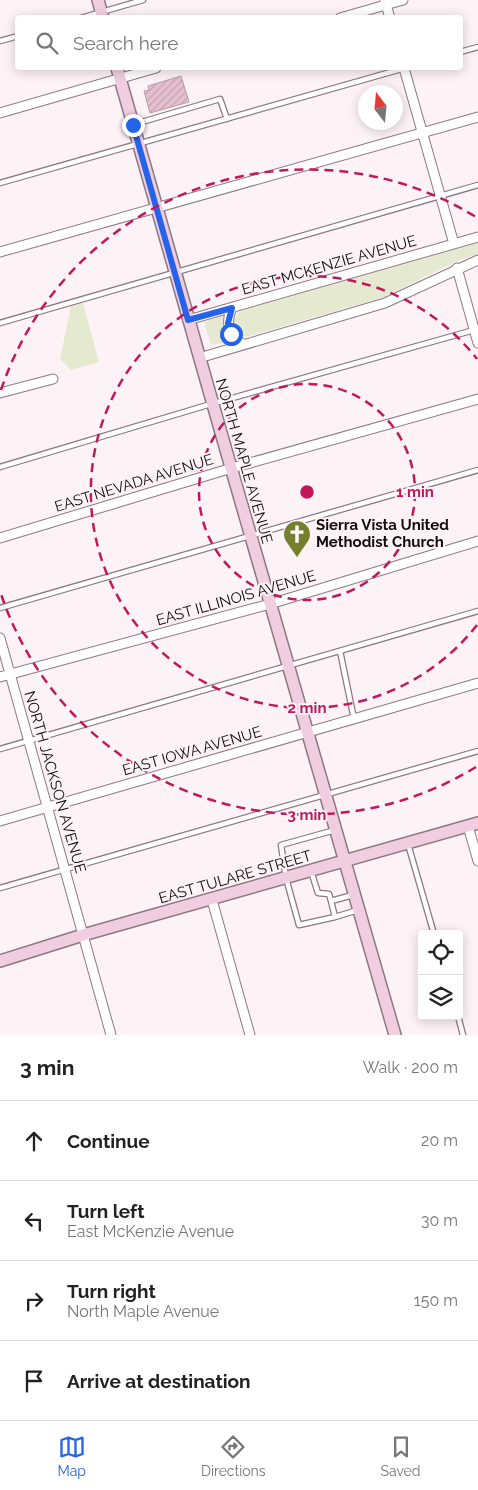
<!DOCTYPE html>
<html lang="en">
<head>
<meta charset="utf-8">
<style>
	body { margin:0; font-family:Raleway,sans-serif; background:#f2f2f2; color:#222 }
	.controls { position:absolute; right:15px; bottom:15px; display:grid; overflow:hidden; border-radius:5px; box-shadow:0 2px 12px #0003 }
	.controls button { width:45px; height:45px; display:grid; place-items:center; padding:0; border:0; border-bottom:1px solid #e0e0e0; background:#fff; color:#222; font:25px sans-serif }
	.compass { position:absolute; left:358px; top:85px; width:45px; height:45px; border-radius:50%; background:#fff; box-shadow:0 2px 12px #0003; rotate:344deg }
	.stop { position:absolute; width:15px; height:15px; margin:-11px; border:4px solid #2563eb; border-radius:50%; background:#fff }
	.stop.end { background:#2563eb; border-color:#fff; box-shadow:0 1px 5px #0008 }
	.list { margin:0; padding:0; list-style:none }
	h2 { display:flex; justify-content:space-between; align-items:center; height:65px; margin:0; padding:0 20px; font-size:21px }
	h2 small { font-size:16px; font-weight:400; color:#767676 }
	.list li { display:grid; grid-template-columns:32px 1fr auto; gap:15px; align-items:center; box-sizing:border-box; height:80px; padding:0 20px; border-top:1px solid #e0e0e0 }
	.list b { display:block; font-size:19px; white-space:nowrap }
	.list p { margin:0; font-size:16px; white-space:nowrap; color:#767676 }
	.list em { font-size:16px; font-style:normal; color:#767676 }
	.icon { flex:none; width:28px; height:28px; fill:none; stroke:currentColor; stroke-width:2; stroke-linecap:round; stroke-linejoin:round }
	.map { position:relative; flex:none; width:478px; height:1035px; overflow:hidden }
	.search { position:absolute; background:#fff; box-shadow:0 2px 12px #0003; left:15px; right:15px; top:15px; height:55px; display:flex; align-items:center; gap:12px; box-sizing:border-box; padding:0 18px; border-radius:5px; color:#767676; font-size:19px }
	.sheet { height:385px; background:#fff }
	nav { display:flex; justify-content:space-around; align-items:center; box-sizing:border-box; height:70px; border-top:1px solid #e0e0e0; background:#fff; font-size:14px; color:#767676 }
	nav a { display:grid; justify-items:center; gap:2px }
	nav .on { color:#2563eb }
	.map>svg:first-child { display:block }
	.green { fill:#e4e9cf }
	.building { fill:url(#building-hatch); stroke:#b39ca6 }
	.lines { fill:none; stroke-linecap:round; stroke-linejoin:round }
	.service-casing { stroke:#8d7881; stroke-width:7 }
	.minor-casing { stroke:#8d7881; stroke-width:11 }
	.secondary-casing { stroke:#8d7881; stroke-width:14 }
	.service { stroke:#fff; stroke-width:4.5 }
	.minor { stroke:#fff; stroke-width:9 }
	.secondary { stroke:#f0cee0; stroke-width:11 }
	.route { stroke:#2563eb; stroke-width:6 }
	.ring { fill:none; stroke:#c2185b; stroke-width:2.5; stroke-dasharray:9 6 }
	.labels { text-anchor:middle; dominant-baseline:central; stroke-width:4; stroke-linejoin:round; paint-order:stroke }
	.street-label { font-size:15px; fill:#120a0e; stroke:#fdf3f7 }
	.poi-label { font-size:15px; font-weight:bold; fill:#120a0e; stroke:#fdf3f7; text-anchor:start }
	.centre { fill:#c2185b; stroke:#fdf3f7; stroke-width:2.5 }
	.ring-label { font-size:15px; text-anchor:middle; font-weight:bold; fill:#c2185b; stroke:#fdf3f7; stroke-width:4; stroke-linejoin:round; paint-order:stroke }
</style>
</head>
<body>
<div class="map">
<svg width="478" height="1035" viewBox="0 0 478 1035">
	<defs>
		<pattern id="building-hatch" width="6" height="6" patternUnits="userSpaceOnUse" patternTransform="scale(1.25)"><rect width="6" height="6" fill="#e6c0d1"/><path d="M-1 1l2-2M0 6l6-6M5 7l2-2" fill="none" stroke="#c4a4b2"/></pattern>
	</defs>
	<rect width="100%" height="100%" fill="#fdf3f7"/>
	<path class="green" d="M478 243V254L457 261 384 297 246 337C236 336 236 330 233 321L240 311Z
		M83 303 99 362 71 370 60 359 71 306Z
		M222 316 225 335 229 342 211 345 204 322Z"/>
	<path class="building" d="M181 76 189 102 150 113 144 91 149 90 148 86Z"/>
	<g class="lines">
		<g class="service-casing">
			<path id="service" d="M81 18 143 0
				M0 41 18 36
				M460 52 478 47
				M135 124 220 99 227 119
				M0 183 405 68
				M0 323 478 185
				M0 467 211 404 474 330
				M0 608 478 470
				M340 651 354 719
				M0 749 478 611
				M335 830 281 845 286 878 299 925 335 917
				M408 844 434 934
				M311 871 318 893 329 894 331 901 353 895
				M0 888 478 751
				M331 901 335 917 358 910
				M458 1016 463 1035"/>
		</g>
		<g class="minor-casing">
			<path id="minor" d="M385 1 390 18
				M340 18 403 0
				M404 68 454 244
				M0 113 156 68
				M0 252 478 117
				M457 268 478 343
				M232 308C225 322 229 336 243 344
				M188 320 478 237
				M199 358 385 303 478 260
				M0 393 53 379
				M0 538 232 468 478 399
				M0 638 111 1035
				M0 677 270 604 478 541
				M0 821 478 683
				M468 826 478 861
				M212 900 250 1035"/>
		</g>
		<g class="secondary-casing">
			<path id="secondary" d="M98 0 103 18
				M117 68C208 391 302 712 395 1035
				M0 961 83 935 478 823"/>
		</g>
		<use href="#service" class="service"/>
		<use href="#minor" class="minor"/>
		<use href="#secondary" class="secondary"/>
	</g>
	<g class="lines">
		<path class="route" d="M133 125 188 320 232 308 228 323 231 334"/>
	</g>
	<g class="ring">
		<circle cx="307" cy="492" r="108"/>
		<path d="M477 625A216 216 0 1 1 477 359"/>
		<path d="M476 767A323 323 0 0 1 1 594M1 390A323 323 0 0 1 476 217"/>
	</g>
	<defs>
		<g id="church-pin" transform="scale(1.4375)"><path d="M0 17L-7.5 6A9.5 9.5 0 1 1 7.5 6Z" fill="#76802c" stroke="#fdf3f7"/><path d="M-1.2-6h2.4v3.5h3.3v2.4h-3.3V6h-2.4V-.1h-3.3v-2.4h3.3Z" fill="#fff"/></g>
	</defs>
	<g fill-rule="evenodd">
		<use href="#church-pin" x="297" y="534"/>
	</g>
	<g class="labels">
		<g class="street-label">
			<text transform="translate(329 265) rotate(-16)">EAST MCKENZIE AVENUE</text>
			<text transform="translate(244 461) rotate(74)">NORTH MAPLE AVENUE</text>
			<text transform="translate(134 483) rotate(-17)">EAST NEVADA AVENUE</text>
			<text transform="translate(236 598) rotate(-16)">EAST ILLINOIS AVENUE</text>
			<text transform="translate(192 751) rotate(-16)">EAST IOWA AVENUE</text>
			<text transform="translate(55 782) rotate(74)">NORTH JACKSON AVENUE</text>
			<text transform="translate(235 877) rotate(-16)">EAST TULARE STREET</text>
		</g>
		<g class="poi-label">
			<text x="316" y="525">Sierra Vista United<tspan x="316" dy="17">Methodist Church</tspan></text>
		</g>
	</g>
	<circle cx="307" cy="492" r="8" class="centre"/>
	<g class="ring-label">
		<text x="415" y="497">1 min</text>
		<text x="307" y="713">2 min</text>
		<text x="307" y="820">3 min</text>
	</g>
</svg>
<div class="controls">
<button><svg class="icon" aria-label="locate" viewBox="0 0 24 24"><circle cx="12" cy="12" r="6"/><path d="M12 2v4M12 18v4M2 12h4M18 12h4"/></svg></button>
<button><svg class="icon" aria-label="layers" viewBox="0 0 24 24"><path d="M12 4l9 5-9 5-9-5zM3 14l9 5 9-5"/></svg></button>
</div>
<svg class="compass" viewBox="-18 -18 36 36"><path d="M0-13l5 13h-10z" fill="#e53935"/><path d="M0 13l5-13h-10z" fill="#767676"/></svg>
<div class="stop" style="left:231px;top:334px"></div>
<div class="stop end" style="left:133px;top:125px"></div>
<div class="search"><svg class="icon" aria-label="search" viewBox="0 0 24 24"><circle cx="10" cy="10" r="6"/><path d="M15 15l6 6"/></svg>Search here</div>
</div>
<section class="sheet">
<h2>3 min<small>Walk · 200 m</small></h2>
<ul class="list">
<li><svg class="icon" aria-label="ahead" viewBox="0 0 24 24"><path d="M12 20V5M6 11l6-6 6 6"/></svg><div><b>Continue</b></div><em>20 m</em></li>
<li><svg class="icon" aria-label="left" viewBox="0 0 24 24"><path d="M17 20v-9H6M10 6l-5 5 5 5"/></svg><div><b>Turn left</b><p>East McKenzie Avenue</p></div><em>30 m</em></li>
<li><svg class="icon" aria-label="right" viewBox="0 0 24 24"><path d="M7 20v-9h11M14 6l5 5-5 5"/></svg><div><b>Turn right</b><p>North Maple Avenue</p></div><em>150 m</em></li>
<li><svg class="icon" aria-label="arrive" viewBox="0 0 24 24"><path d="M6 21V4h12l-3 4 3 4H6"/></svg><div><b>Arrive at destination</b></div></li>
</ul>
</section>
<nav>
<a class="on"><svg class="icon" aria-label="map" viewBox="0 0 24 24"><path d="M3 6l6-2 6 2 6-2v14l-6 2-6-2-6 2zM9 4v14M15 6v14"/></svg>Map</a>
<a><svg class="icon" aria-label="directions" viewBox="0 0 24 24"><path d="M12 3l9 9-9 9-9-9zM9 14v-3h6M13 9l2 2-2 2"/></svg>Directions</a>
<a><svg class="icon" aria-label="saved" viewBox="0 0 24 24"><path d="M7 4h10v16l-5-4-5 4z"/></svg>Saved</a>
</nav>
</body>
</html>
